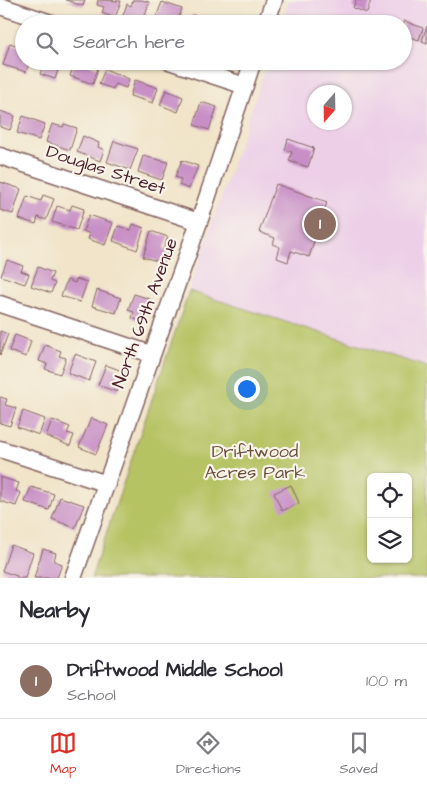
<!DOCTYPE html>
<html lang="en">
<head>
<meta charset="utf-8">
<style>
	body { margin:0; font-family:"Architects Daughter",sans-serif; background:#f2f2f3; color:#2b2b33 }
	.controls { position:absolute; right:15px; bottom:15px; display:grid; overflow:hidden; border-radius:8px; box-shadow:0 1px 4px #0004 }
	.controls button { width:45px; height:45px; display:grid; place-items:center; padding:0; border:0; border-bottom:1px solid #e1e1e2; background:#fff; color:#2b2b33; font:25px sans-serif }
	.compass { position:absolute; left:307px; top:85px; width:45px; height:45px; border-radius:50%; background:#fff; box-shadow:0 1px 4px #0004; rotate:200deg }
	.you { position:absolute; left:246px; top:388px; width:18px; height:18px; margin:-12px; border:4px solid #fff; border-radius:50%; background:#1a73e8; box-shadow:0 0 0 8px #1a73e833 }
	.badge { display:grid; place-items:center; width:32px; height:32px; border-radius:50%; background:#d93025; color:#fff; font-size:16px; font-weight:700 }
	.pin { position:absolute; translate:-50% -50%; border:2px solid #fff; box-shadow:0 1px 5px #0006 }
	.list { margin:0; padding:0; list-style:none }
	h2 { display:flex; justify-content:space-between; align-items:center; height:65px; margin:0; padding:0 20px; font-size:21px }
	h2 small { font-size:16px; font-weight:400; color:#7c7c81 }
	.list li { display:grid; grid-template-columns:32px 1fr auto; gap:15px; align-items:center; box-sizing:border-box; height:75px; padding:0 20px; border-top:1px solid #e1e1e2 }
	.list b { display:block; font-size:19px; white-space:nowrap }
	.list p { margin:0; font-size:16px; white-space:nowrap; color:#7c7c81 }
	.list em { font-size:16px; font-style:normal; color:#7c7c81 }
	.icon { flex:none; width:28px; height:28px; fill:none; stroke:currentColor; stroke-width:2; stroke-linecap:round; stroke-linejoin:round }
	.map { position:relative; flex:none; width:427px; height:578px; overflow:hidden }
	.search { position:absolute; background:#fff; box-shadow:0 1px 4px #0004; left:15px; right:15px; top:15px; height:55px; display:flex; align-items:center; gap:12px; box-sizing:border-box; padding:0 18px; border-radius:28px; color:#7c7c81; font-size:19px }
	.sheet { height:140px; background:#fff }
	nav { display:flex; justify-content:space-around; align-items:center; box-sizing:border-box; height:70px; border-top:1px solid #e1e1e2; background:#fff; font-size:14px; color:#7c7c81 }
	nav a { display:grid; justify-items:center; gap:2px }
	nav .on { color:#d93025 }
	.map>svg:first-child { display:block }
	.built { fill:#edd0e8; fill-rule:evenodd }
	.green { fill:#b6c364; stroke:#807148; fill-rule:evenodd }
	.building { fill:#c88fc6 }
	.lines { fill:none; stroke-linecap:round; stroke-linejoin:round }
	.minor-casing { stroke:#846462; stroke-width:19 }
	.minor { stroke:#fff; stroke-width:16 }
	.labels { text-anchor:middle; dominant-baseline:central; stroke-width:4.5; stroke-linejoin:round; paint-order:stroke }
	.street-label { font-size:18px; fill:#4a1f2b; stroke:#f7f3e8 }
	.park-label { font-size:18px; fill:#6a503c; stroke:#f7f3e8 }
</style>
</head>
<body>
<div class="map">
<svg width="427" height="578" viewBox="0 0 427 578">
	<rect width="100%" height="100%" fill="#f7f3e8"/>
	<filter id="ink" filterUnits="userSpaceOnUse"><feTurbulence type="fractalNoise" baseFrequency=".02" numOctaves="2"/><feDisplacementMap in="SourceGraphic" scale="10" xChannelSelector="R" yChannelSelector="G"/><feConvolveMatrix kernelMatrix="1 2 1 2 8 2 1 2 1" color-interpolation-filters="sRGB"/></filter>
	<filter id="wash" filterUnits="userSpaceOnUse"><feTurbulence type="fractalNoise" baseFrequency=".0096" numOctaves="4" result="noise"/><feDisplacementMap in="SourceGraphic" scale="20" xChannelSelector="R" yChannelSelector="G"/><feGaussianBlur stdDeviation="1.12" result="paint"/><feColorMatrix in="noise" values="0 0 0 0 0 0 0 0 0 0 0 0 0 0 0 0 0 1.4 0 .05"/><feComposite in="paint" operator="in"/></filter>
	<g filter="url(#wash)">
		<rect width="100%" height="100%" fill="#f1e4c9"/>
		<path class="built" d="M289 0H427V367L189 291 268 61H403V24H281ZM314 92H344V122H314Z"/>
		<path class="green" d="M189 291 427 367V578H91ZM371 477H408V559H371Z"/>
		<g id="blocks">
			<path class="building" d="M66 0H85L83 6Z
				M98 0 121 1 115 18 102 13 104 7 97 5Z
				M133 0H142L149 2 145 16 148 17 146 24H139L122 18 127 4 131 6Z
				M356 0H371L367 13 353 8Z
				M162 2 182 9 176 24 154 23Z
				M192 15 209 21 208 24H189Z
				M404 21 423 28 419 40 403 35Z
				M427 26V43L422 41Z
				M10 43 24 48V61H30L26 72 3 65Z
				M45 61H61L55 79 40 74Z
				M75 61 98 68 93 84 70 76Z
				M105 69 129 79 126 88 115 84 113 89 99 84Z
				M135 80 158 88 153 103 130 96Z
				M166 90 183 97 178 112 160 105Z
				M201 102 217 107 209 130 194 125Z
				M0 111 15 116 10 130 0 127Z
				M23 116 45 124 39 140 17 133Z
				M52 124 63 127 64 124 77 128 70 150 46 142Z
				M83 136 99 143 98 147 104 150 100 161 77 152Z
				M288 139 314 148 308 167 289 161 292 152 285 150Z
				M114 141 138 149 130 170 107 162Z
				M143 156 168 162 162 180 138 172Z
				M182 160 198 166 189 189 179 185 181 179 175 177Z
				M0 182 21 189 13 214 0 210Z
				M276 184 327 202 309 257 291 251 288 262 277 258 280 247 273 244 275 238 259 232Z
				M43 195 54 199 46 220 38 217 36 224 19 219 27 196 41 201Z
				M72 205 84 209 77 230 52 222 57 206 70 210Z
				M89 215 113 223 105 245 88 239 90 234 83 231Z
				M133 224 144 228 137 250 113 241 118 226 131 230Z
				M151 231 168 237 163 250 168 252 164 263 143 257Z
				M7 260 23 266 21 271 29 274 25 284 1 276Z
				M38 267 53 273 50 281 55 283 51 293 31 286Z
				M76 279 87 282 80 302 61 296 67 280 75 283Z
				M97 290 121 298 116 313 92 306Z
				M134 294 150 299 143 322 132 318 134 312 128 310Z
				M0 331 8 334 0 355Z
				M15 335 31 341 26 357 9 351Z
				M45 345 61 351 59 356 66 358 60 374 45 369 47 364 39 361Z
				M75 354 96 362 89 381 68 373Z
				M106 365 125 372 117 392 98 385Z
				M0 397 7 399 5 405 16 408 10 426 0 423Z
				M23 411 45 419 39 435 17 427Z
				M91 418 108 425 96 454 79 447Z
				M52 420 70 427 67 433 74 435 70 446 46 436Z
				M0 477 19 483 16 491 21 493 16 506 0 501Z
				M291 485 299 503 282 511 274 493Z
				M31 487 54 494 49 510 25 502Z
				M60 497 84 505 75 528 52 519Z
				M11 545 33 553 25 578H17V576L2 571Z
				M43 549 56 553 54 561 62 564 57 578H34Z"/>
		</g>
	</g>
	<g filter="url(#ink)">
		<use href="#blocks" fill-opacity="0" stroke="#846462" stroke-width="1"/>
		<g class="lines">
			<g class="minor-casing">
				<path id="minor" d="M0 6 54 24
					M266 24 274 0
					M169 61 245 86
					M0 156 199 222
					M0 304 151 354
					M0 449 107 484
					M73 578 199 222 253 61"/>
			</g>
			<use href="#minor" class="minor"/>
		</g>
	</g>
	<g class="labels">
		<g class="street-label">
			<text transform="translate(106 170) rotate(18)">Douglas Street</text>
			<text transform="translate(145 313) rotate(-70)">North 69th Avenue</text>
		</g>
		<g class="park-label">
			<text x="255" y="451">Driftwood<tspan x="255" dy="21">Acres Park</tspan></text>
		</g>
	</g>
</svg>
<div class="controls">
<button><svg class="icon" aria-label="locate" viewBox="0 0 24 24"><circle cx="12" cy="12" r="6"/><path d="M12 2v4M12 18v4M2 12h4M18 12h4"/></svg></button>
<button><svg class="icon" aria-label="layers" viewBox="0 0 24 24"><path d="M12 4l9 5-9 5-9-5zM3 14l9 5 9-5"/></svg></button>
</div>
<svg class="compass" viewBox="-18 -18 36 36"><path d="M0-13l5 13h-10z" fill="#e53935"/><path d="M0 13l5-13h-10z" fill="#7c7c81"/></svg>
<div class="you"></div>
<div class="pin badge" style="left:320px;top:224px;background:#8d6e63">1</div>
<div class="search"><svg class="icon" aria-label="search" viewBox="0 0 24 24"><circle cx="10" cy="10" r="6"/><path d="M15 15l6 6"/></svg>Search here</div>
</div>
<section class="sheet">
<h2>Nearby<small></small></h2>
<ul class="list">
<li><span class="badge" style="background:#8d6e63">1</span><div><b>Driftwood Middle School</b><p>School</p></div><em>100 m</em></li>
</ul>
</section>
<nav>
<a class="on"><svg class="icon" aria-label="map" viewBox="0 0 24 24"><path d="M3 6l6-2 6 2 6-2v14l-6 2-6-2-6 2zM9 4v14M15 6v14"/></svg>Map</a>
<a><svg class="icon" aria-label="directions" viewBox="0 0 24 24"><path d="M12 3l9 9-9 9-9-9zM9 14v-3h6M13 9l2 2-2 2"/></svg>Directions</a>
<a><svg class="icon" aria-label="saved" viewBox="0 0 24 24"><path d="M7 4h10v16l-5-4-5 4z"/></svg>Saved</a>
</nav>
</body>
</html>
